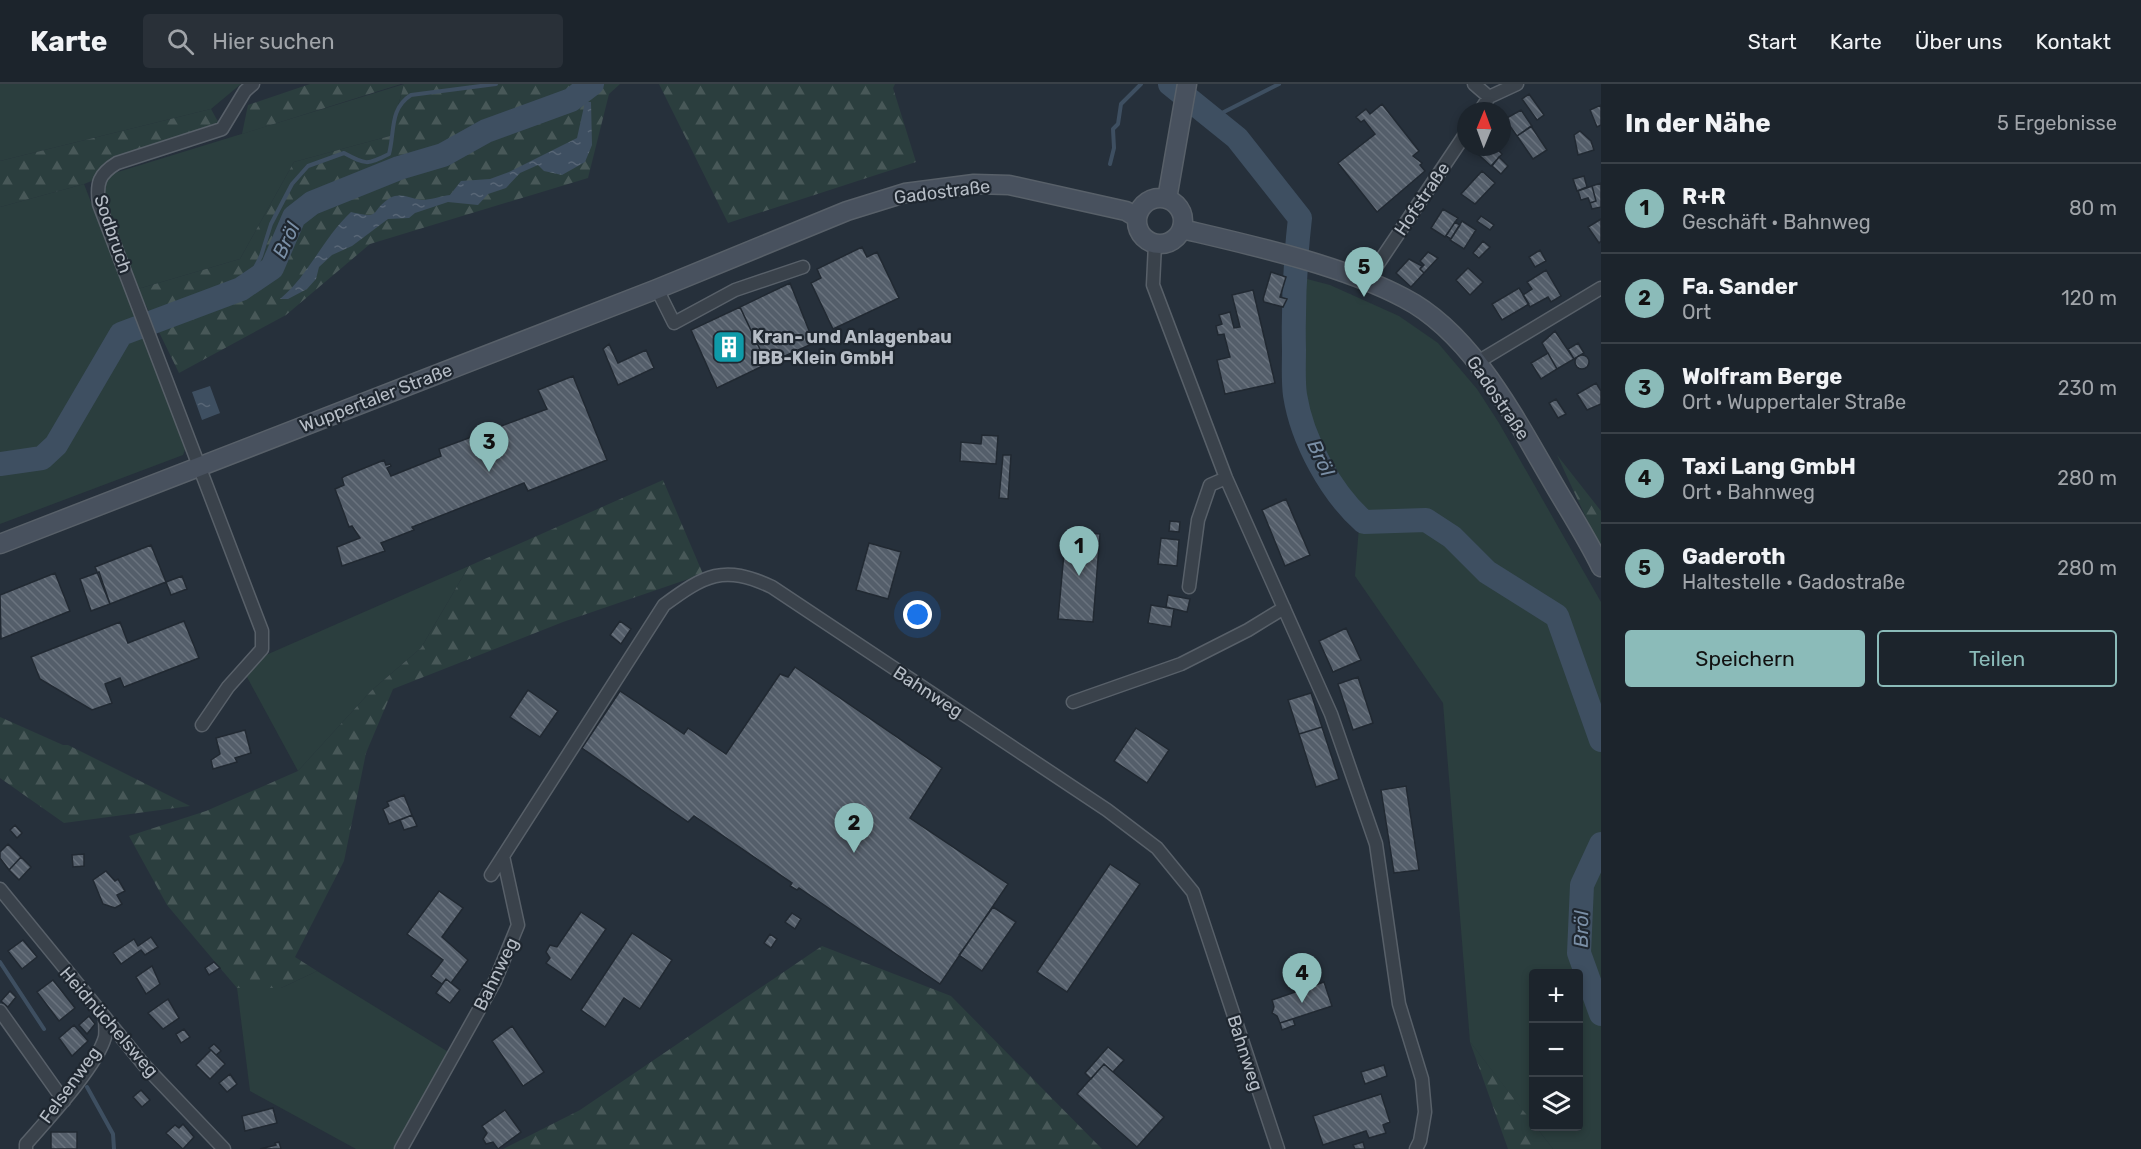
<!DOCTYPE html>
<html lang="de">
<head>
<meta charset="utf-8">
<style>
	body { margin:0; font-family:Rubik,sans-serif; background:#293038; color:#f1f3f6 }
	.controls { position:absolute; right:18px; bottom:18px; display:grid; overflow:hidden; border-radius:6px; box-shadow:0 3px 9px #0003 }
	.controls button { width:54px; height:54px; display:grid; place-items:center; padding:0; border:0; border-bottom:2px solid #3a4148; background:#1c242c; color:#f1f3f6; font:30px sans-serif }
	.compass { position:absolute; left:1457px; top:18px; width:54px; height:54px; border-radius:50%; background:#1c242c; box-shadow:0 3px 9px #0003; rotate:1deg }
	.you { position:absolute; left:918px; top:531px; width:21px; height:21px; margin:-15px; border:4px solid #fff; border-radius:50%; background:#1a73e8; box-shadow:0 0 0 9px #1a73e833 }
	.badge { display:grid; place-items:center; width:39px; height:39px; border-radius:50%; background:#8bbbb9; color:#111; font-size:20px; font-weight:700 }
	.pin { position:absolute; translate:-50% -50px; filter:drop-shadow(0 2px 3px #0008) }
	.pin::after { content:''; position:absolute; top:32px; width:21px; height:18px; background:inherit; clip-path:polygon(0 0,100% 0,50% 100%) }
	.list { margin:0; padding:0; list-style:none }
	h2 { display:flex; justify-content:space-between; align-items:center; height:78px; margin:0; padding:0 24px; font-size:26px }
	h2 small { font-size:20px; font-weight:400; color:#a0a4a9 }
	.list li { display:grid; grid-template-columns:39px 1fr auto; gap:18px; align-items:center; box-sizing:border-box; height:90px; padding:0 24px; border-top:2px solid #3a4148 }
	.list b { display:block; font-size:22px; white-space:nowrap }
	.list p { margin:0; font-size:20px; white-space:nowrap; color:#a0a4a9 }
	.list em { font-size:20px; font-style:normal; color:#a0a4a9 }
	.actions { display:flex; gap:12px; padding:18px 24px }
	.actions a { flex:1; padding:14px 0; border:2px solid #8bbbb9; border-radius:6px; text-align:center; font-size:21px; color:#8bbbb9 }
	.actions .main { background:#8bbbb9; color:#111 }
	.icon { flex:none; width:33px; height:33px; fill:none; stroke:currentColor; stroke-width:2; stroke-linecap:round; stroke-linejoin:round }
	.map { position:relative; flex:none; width:1601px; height:1065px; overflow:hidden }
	header { display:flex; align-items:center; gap:36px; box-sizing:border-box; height:84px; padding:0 30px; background:#1c242c; border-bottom:2px solid #3a4148 }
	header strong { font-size:28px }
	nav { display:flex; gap:33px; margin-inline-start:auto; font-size:21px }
	.search { width:420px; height:54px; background:#293038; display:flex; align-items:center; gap:15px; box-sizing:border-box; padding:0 21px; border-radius:6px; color:#a0a4a9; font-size:22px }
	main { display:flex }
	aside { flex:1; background:#1c242c }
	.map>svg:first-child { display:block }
	.grass { fill:#2b3e3e }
	.forest { fill:url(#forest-firs) }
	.water { fill:url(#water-ripples) }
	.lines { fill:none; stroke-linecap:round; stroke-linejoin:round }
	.stream { stroke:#3e4f61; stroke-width:4 }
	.river { stroke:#3e4f61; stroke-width:24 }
	.building { fill:url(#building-back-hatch); stroke:#212932; stroke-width:1.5 }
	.street-casing { stroke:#586069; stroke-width:15 }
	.secondary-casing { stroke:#586069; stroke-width:21 }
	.street { stroke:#3a424b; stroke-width:12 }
	.secondary { stroke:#48515e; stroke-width:18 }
	.labels { text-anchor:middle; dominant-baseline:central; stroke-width:4.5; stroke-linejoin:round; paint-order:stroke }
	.street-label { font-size:18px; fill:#b6bdc6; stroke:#1f2730 }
	.poi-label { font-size:18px; font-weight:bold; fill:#b6bdc6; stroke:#1f2730; text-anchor:start }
	.water-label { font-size:20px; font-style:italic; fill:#7a8fa6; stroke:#1f2730 }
</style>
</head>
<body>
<header>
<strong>Karte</strong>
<div class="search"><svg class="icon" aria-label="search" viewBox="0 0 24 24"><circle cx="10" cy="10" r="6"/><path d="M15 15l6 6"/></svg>Hier suchen</div>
<nav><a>Start</a><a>Karte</a><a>Über uns</a><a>Kontakt</a></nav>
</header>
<main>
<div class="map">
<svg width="1601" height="1065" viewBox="0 0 1601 1065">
	<defs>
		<pattern id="forest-firs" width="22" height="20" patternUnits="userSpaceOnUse" patternTransform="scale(1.5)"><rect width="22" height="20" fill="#2b3e3e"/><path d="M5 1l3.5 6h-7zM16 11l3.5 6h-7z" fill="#485858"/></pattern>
		<pattern id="water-ripples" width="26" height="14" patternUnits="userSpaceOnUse" patternTransform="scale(1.5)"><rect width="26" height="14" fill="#3e4f61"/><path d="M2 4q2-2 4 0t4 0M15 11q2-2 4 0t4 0" fill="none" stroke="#586676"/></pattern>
		<pattern id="building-back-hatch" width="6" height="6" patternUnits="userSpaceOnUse" patternTransform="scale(1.5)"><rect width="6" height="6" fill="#545e6a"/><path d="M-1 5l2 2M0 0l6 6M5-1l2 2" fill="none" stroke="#6a737e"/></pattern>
	</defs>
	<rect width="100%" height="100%" fill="#26303b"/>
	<path class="grass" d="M0 0H241L211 25 0 77Z
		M404 0 390 52 294 78 240 175 138 205 102 118 100 102 108 91Z
		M84 100 186 363 183 371 0 440V123Z
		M1288 190 1330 201 1399 232 1438 259 1477 305 1499 339 1601 518V1065H1553L1536 1043 1578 1042V890H1534L1533 1040 1470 958 1443 619 1355 492 1359 443 1294 319Z
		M469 482 421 564 371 607 298 687 241 582Z
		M317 887 450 969 395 1065H356L250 1007 237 904H281Z"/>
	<path class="forest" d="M310 0H401L242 50 248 21Z
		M404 0H620L609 10 588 94 370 160 286 231 179 289 138 205 240 175 294 78 390 52Z
		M659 0H895L893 4 916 78 728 139Z
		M211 25 222 45 84 100 0 123V77Z
		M1557 371 1601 427V466Z
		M663 396 703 490 563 538 393 605 366 669 344 777 295 873 317 887 281 904H237L167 821 129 752 206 727 298 687 371 607 421 564 469 482Z
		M0 633 63 661H68L190 722 64 739 0 694Z
		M822 862 951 912 1102 1065H503L580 1026Z
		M1470 958 1553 1065H1508Z"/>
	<path class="water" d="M585 18H591L592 61 585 78 562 91 544 87 538 81 520 89 506 104 488 110 478 121 448 118 415 129 409 134 388 135 352 162 332 171 319 183 316 195 307 205 288 215H280C309 191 323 154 351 128 383 136 369 127 390 114 401 108 411 115 422 116 430 116 441 112 450 111L461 97 490 95 509 88 577 54Z
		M210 302 220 329 202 336 192 308Z"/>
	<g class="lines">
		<path class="stream" d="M1214 33 1279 0
			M1110 80 1114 64 1113 45 1118 40 1121 20 1141 0
			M245 203 261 172 271 140 292 100 308 82 344 69C366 81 367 81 389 70 395 48 389 25 411 11L496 0
			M0 878 44 945
			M87 1003 113 1050 114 1065"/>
		<path class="river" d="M1170 0 1237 54 1300 134C1295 178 1293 221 1294 266 1294 281 1293 297 1295 311 1302 356 1331 409 1364 438L1426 436 1452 453 1487 488 1557 532 1601 656
			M0 380 42 374 56 361 121 250 241 205 272 184 294 133 312 119 399 84 443 71 486 47 571 16 592 0
			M1601 760 1582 801 1579 869 1601 930"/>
	</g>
	<path class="building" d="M1529 10 1544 31 1537 36 1522 15Z
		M1382 20 1419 67 1413 72 1422 79 1420 81 1425 87 1377 128 1338 79 1375 50 1364 36 1361 38 1356 33 1366 25 1370 30Z
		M1601 21V41L1597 43 1590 26Z
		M1521 26 1532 42 1517 52 1505 35Z
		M1531 42 1547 66 1533 75 1517 52Z
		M1580 47 1591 57 1594 66 1578 71 1574 51Z
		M1480 63H1495L1502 70 1491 82 1479 71 1483 66Z
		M1499 73 1508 82 1501 90 1492 82Z
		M1482 87 1495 99 1475 120 1461 110Z
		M1584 92 1587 103 1577 107 1573 95Z
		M1601 99V123L1592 125 1590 119 1596 117 1592 102Z
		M1592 102 1596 117 1590 119 1588 114 1581 116 1578 107Z
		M1443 125 1458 134 1445 153 1431 144Z
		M1481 132 1494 141 1490 146 1477 137Z
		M1601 135V157L1599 159 1588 143Z
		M1462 137 1476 146 1464 165 1450 156Z
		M1455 138 1460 141 1451 155 1446 152Z
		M1483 157 1490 163 1479 174 1473 169Z
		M862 163 867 173 877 168 899 214 833 245 811 199 821 194 817 185Z
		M1540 166 1546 177 1535 183 1529 173Z
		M1428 168 1438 174 1424 189 1420 185 1424 181 1420 177Z
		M1409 175 1422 182 1420 185 1424 189 1411 203 1396 189Z
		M1468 184 1483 198 1470 211 1456 196Z
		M1546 186 1561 212 1551 218 1548 213 1530 223 1523 211 1532 205 1527 198Z
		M1271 188 1286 193 1280 213 1287 215 1283 223 1264 218 1263 215Z
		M790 199 814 259 767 280 740 223Z
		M1519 204 1529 220 1502 236 1492 220Z
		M1253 206 1275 299 1225 310 1217 276 1230 273 1224 250 1218 251 1216 242 1222 240 1219 231 1230 228 1234 244 1240 243 1232 211Z
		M740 223 767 280 717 304 691 246Z
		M1555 247 1574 275 1557 285 1542 259Z
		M1578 259 1584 269 1574 275 1568 265Z
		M609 260 618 279 646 266 654 284 618 301 603 265Z
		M1548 269 1557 285 1541 295 1531 279Z
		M1575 278a7 7 0 1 1 14 0a7 7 0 1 1-14 0Z
		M573 292 607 376 528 407 524 399 412 443 414 446 381 459 385 467 342 482 337 463 360 454 352 442 349 443 335 405 344 401 342 394 345 392 384 376 386 381 390 380 391 382 387 384 391 392 441 372 439 365 547 325 538 306Z
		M1596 299 1601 307V320L1587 326 1577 310Z
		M1556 315 1566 330 1558 334 1549 319Z
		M982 351 998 352 996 380 960 377 961 358 981 360Z
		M1003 371H1011L1008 415 999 414Z
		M1286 415 1310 471 1285 482 1262 426Z
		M1170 437 1180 438 1179 448 1169 447Z
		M1066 447 1100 450 1093 538 1058 535Z
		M1161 454 1179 456 1177 482 1158 480Z
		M869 459 901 468 888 515 856 506Z
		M151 461 166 498 110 520 95 483Z
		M99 488 110 520 91 527 80 495Z
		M55 489 70 527 1 555 0 511Z
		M182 492 187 505 171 511 166 498Z
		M1168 511 1190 515 1187 528 1166 523Z
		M1151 521 1174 525 1171 543 1148 539Z
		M184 537 199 574 124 603 120 594 105 600 112 619 92 626 40 595 31 573 120 538 128 559Z
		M620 537 631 545 621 560 610 551Z
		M1346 544 1361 576 1333 588 1319 557Z
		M795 583 942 684 910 734 1008 800 940 900 799 804 797 806 790 802 792 799 694 732 688 738 582 664 620 607 684 650 688 644 726 670 780 590 788 593Z
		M1358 593 1373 639 1353 646 1338 600Z
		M528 606 558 627 540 653 510 633Z
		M1311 609 1322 643 1299 650 1288 616Z
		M1322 643 1339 695 1316 703 1299 650Z
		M1136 644 1169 666 1147 699 1114 677Z
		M245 646 251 669 235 674 237 678 213 685 211 676 220 670 216 654Z
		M1406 702 1419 786 1394 789 1381 706Z
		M404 711 412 731 389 740 383 725 389 722 387 718Z
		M412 731 417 742 404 746 400 736Z
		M15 741 22 749 17 754 10 746Z
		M8 760 21 773 9 786 0 774V768Z
		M84 770V782L73 783 72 771Z
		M21 773 31 783 19 796 9 786Z
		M1110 780 1140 800 1067 908 1037 888Z
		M106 787 115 797 118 795 125 807 117 811 122 820 115 824 103 820 93 796Z
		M439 807 463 824 442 853 468 876 451 899 446 895 442 900 431 892 443 876 407 850Z
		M993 823 1016 838 982 887 959 871Z
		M581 828 606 845 571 896 546 879 550 874 546 868 550 861 557 863Z
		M792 829 801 835 795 845 785 838Z
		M632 849 672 876 640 925 624 914 605 943 581 926Z
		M770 850 777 855 771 864 764 859Z
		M151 853 158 863 145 871 141 866 121 880 113 869 134 855 138 862Z
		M23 856 37 873 22 885 8 867Z
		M214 878 220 884 209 891 205 884Z
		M152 882 160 900 146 910 136 893Z
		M446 895 460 906 450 919 436 909Z
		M53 896 75 924 59 937 37 908Z
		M1324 898 1332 922 1280 939 1277 932 1272 929 1274 923 1272 916Z
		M10 907 16 913 8 923 1 917Z
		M168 915 179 934 163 945 148 929Z
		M89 932 95 940 87 950 79 941Z
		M1293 935 1295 941 1282 946 1280 939Z
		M74 941 88 957 72 972 59 954Z
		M512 942 544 988 523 1002 492 957Z
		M184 945 190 953 181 959 176 950Z
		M214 960 221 967 216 971 209 964Z
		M1108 963 1124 976 1113 988 1104 980 1091 995 1085 989Z
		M211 966 225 980 210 995 196 981Z
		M1104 980 1164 1033 1137 1063 1077 1010Z
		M1384 981 1387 992 1365 1000 1361 988Z
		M230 990 237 1000 227 1008 219 999Z
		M141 1006 150 1016 142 1023 133 1013Z
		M1381 1010 1390 1038 1383 1041 1386 1049 1369 1054 1366 1047 1323 1061 1313 1032Z
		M273 1024 277 1039 245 1047 242 1032Z
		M505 1026 521 1048 498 1065 493 1058 486 1060 483 1055 487 1049 482 1042Z
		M183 1040 194 1053 183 1065 166 1049 175 1041 179 1044Z
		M51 1048H77V1065H51Z
		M279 1058 281 1065H260L276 1061 275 1059Z
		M1363 1058 1365 1065H1355L1353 1061Z"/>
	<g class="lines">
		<g class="street-casing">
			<path id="street" d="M1474 0 1489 13
				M1480 27 1489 13 1517 0
				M1155 160 1153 201 1226 394 1331 630 1376 760 1399 920 1422 995 1425 1028 1420 1057 1416 1065
				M1378 180 1466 49
				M657 205 674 239 735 206 803 183
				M1476 279 1601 204
				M1189 503 1198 436 1210 401 1226 394
				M1073 618 1181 580 1248 546 1284 524
				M202 641 228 603 262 565V547L99 120C96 99 99 90 117 79L222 45 245 7 253 0
				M491 791 664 521C705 491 723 480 772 503L1107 726 1157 764 1193 808 1278 1065
				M0 805 144 981 224 1065
				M0 927 64 1017
				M26 1065V1060C47 1036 97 982 105 953 106 947 105 939 105 934
				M401 1065 495 897 518 841 503 772"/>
		</g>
		<g class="secondary-casing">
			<path id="secondary" d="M1137 137a23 23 0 1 1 46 0a23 23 0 1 1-46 0Z
				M1167 115 1187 0
				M1182 145C1250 161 1342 181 1404 214 1470 248 1513 330 1549 392 1566 422 1586 452 1601 483
				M0 460 657 205 847 127 905 109 974 100 1009 101 1126 127 1136 133"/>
		</g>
		<use href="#street" class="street"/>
		<use href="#secondary" class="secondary"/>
	</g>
	<defs>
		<g id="building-square" transform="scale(1.725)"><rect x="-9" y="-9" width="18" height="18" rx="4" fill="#0f9aa8" stroke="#1f2730"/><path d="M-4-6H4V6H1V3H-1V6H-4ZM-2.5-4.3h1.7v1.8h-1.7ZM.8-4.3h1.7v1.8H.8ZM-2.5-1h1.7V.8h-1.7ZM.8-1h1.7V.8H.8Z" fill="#fff"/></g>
	</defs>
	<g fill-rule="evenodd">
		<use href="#building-square" x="729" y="263"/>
	</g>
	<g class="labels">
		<g class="street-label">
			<text transform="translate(942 108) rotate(-7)">Gadostraße</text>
			<text transform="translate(1422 115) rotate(-56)">Hofstraße</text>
			<text transform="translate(113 150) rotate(71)">Sodbruch</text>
			<text transform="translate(376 314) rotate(-21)">Wuppertaler Straße</text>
			<text transform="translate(1498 314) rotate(56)">Gadostraße</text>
			<text transform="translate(928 608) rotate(33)">Bahnweg</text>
			<text transform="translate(496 890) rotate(-64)">Bahnweg</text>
			<text transform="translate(109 938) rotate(49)">Heidnüchelsweg</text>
			<text transform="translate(1245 969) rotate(72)">Bahnweg</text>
			<text transform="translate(70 1001) rotate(-54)">Felsenweg</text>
		</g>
		<g class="poi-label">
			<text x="752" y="253">Kran- und Anlagenbau<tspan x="752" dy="21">IBB-Klein GmbH</tspan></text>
		</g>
		<g class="water-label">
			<text transform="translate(286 156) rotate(-64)">Bröl</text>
			<text transform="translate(1321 374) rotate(65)">Bröl</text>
			<text transform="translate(1581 845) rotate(-89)">Bröl</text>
		</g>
	</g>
</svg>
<div class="controls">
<button>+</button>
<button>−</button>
<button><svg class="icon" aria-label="layers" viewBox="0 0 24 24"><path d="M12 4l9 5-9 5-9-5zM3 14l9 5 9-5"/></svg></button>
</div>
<svg class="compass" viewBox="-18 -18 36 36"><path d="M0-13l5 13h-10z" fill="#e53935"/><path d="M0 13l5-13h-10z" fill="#a0a4a9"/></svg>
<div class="you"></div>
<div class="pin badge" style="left:1079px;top:492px">1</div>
<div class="pin badge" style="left:854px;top:769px">2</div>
<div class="pin badge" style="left:489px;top:388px">3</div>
<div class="pin badge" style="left:1302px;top:919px">4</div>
<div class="pin badge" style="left:1364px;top:213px">5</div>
</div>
<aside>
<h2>In der Nähe<small>5 Ergebnisse</small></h2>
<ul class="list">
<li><span class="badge">1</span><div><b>R+R</b><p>Geschäft · Bahnweg</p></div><em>80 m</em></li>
<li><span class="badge">2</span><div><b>Fa. Sander</b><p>Ort</p></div><em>120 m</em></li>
<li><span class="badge">3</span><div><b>Wolfram Berge</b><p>Ort · Wuppertaler Straße</p></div><em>230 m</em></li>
<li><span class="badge">4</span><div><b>Taxi Lang GmbH</b><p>Ort · Bahnweg</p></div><em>280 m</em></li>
<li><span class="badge">5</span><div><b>Gaderoth</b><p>Haltestelle · Gadostraße</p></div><em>280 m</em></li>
</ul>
<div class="actions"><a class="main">Speichern</a><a>Teilen</a></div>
</aside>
</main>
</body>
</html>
